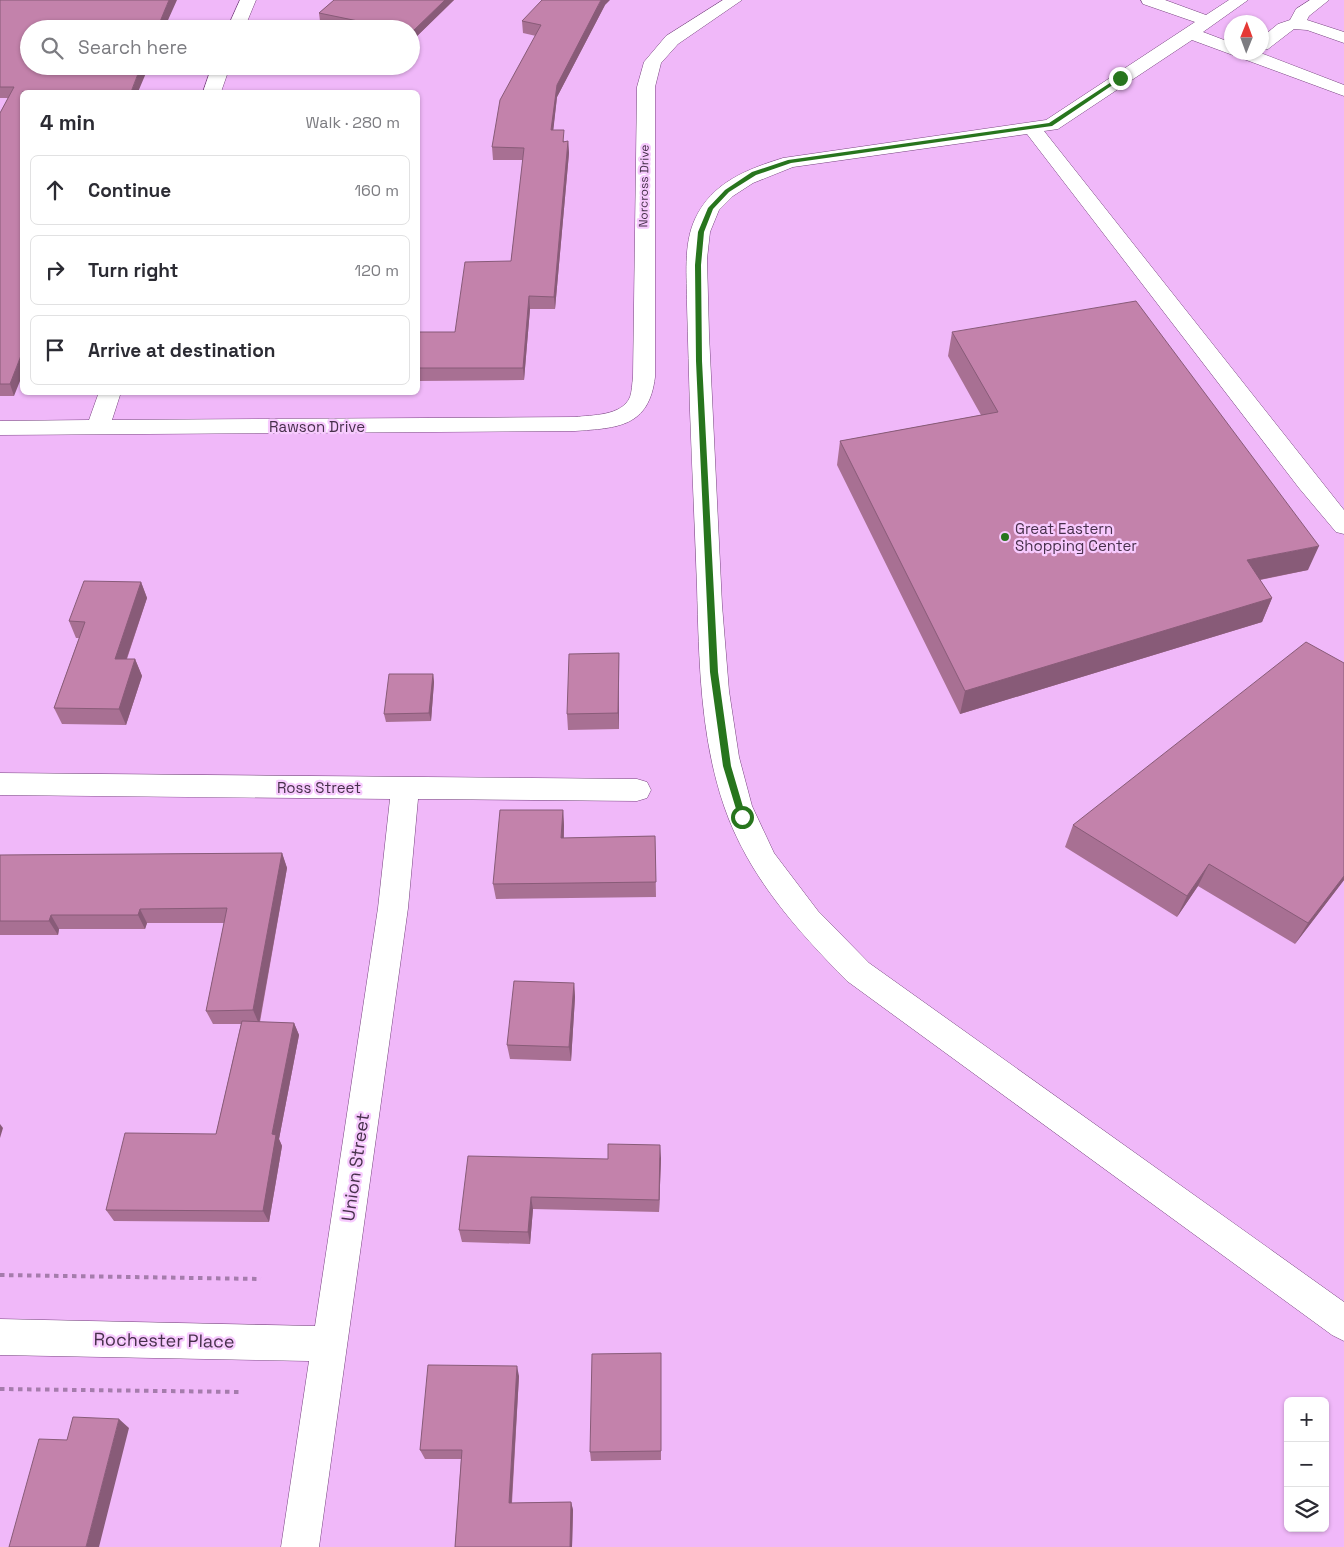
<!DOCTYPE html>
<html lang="en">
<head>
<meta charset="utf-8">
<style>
	body { margin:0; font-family:"Space Grotesk",sans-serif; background:#f7f7f7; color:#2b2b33 }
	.controls { position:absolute; right:15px; bottom:15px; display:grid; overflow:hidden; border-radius:8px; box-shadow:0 1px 4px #0004 }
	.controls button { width:45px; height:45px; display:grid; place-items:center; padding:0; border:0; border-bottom:1px solid #e1e1e2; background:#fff; color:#2b2b33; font:25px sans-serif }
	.compass { position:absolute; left:1224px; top:15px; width:45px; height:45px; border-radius:50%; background:#fff; box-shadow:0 1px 4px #0004; rotate:1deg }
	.stop { position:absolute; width:15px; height:15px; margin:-11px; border:4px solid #27751d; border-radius:50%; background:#fff }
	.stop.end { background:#27751d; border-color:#fff; box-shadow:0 1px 5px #0008 }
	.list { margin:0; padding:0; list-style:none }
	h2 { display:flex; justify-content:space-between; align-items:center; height:65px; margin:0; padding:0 20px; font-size:21px }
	h2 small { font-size:16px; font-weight:400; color:#7c7c81 }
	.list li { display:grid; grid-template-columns:32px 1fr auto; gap:15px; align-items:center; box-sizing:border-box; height:70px; margin:0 10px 10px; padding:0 10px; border:1px solid #e1e1e2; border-radius:8px }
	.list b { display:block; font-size:19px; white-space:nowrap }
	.list em { font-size:16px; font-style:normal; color:#7c7c81 }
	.icon { flex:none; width:28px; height:28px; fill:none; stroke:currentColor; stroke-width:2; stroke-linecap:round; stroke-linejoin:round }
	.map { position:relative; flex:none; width:1344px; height:1547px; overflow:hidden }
	.search { position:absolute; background:#fff; box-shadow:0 1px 4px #0004; left:20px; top:20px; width:400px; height:55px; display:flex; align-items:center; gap:12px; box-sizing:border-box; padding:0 18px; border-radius:28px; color:#7c7c81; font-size:19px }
	.panel { position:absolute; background:#fff; box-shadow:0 1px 4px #0004; left:20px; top:90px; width:400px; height:305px; border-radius:8px }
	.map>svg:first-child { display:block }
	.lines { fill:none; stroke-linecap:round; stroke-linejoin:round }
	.minor-casing { stroke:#76447e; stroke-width:1 }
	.path { stroke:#a57cac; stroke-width:4; stroke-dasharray:4.5 4.5; stroke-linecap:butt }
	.minor { fill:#fff; fill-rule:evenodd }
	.wall { fill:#a87093 }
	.shaded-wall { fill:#885b78 }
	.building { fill:#c382ab; stroke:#885b78 }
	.route { fill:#27751d }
	.poi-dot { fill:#27751d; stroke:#f7cafe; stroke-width:2 }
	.labels { text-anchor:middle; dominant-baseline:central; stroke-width:4.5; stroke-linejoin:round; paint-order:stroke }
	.far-street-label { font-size:12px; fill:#47304b; stroke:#f7cafe }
	.street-label { font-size:15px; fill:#47304b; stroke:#f7cafe }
	.poi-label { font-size:15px; fill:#47304b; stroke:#f7cafe; text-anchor:start }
	.near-street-label { font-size:18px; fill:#47304b; stroke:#f7cafe }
</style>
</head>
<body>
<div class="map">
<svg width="1344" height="1547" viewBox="0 0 1344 1547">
	<rect width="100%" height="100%" fill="#f0b8f9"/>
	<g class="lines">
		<g class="minor-casing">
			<path id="minor" d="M240 0H256L244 29H227Z
				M723 0H742L678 44 661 63 655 87V377C649 427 618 428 575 431L0 435V421L89 420 99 392H121L112 420 575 417C592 415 622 416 630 397 632 391 632 384 633 377L637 87 644 62 666 36Z
				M1141 0H1165L1206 15 1229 0H1248L1203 32 1232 43V52H1258L1344 85V96L1192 40 1058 129 1044 131 1344 510V534L1336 532 1299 488 1027 134 793 167 753 183 733 196 719 210 710 232 707 259 709 334 722 605 729 691 739 757 752 806 774 853 818 911 869 963 1344 1302V1341L1332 1335 847 981C796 929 748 876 724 806 700 736 699 659 697 587 695 528 692 470 690 411 689 376 688 341 687 305 687 277 683 245 695 219 712 182 748 169 783 158L1046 120 1195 22 1143 4Z
				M1310 0H1329L1309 16 1307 20 1344 32V43L1307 30 1294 29 1268 49 1262 50V37L1278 24 1290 20 1296 9Z
				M212 66H230L221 92H203Z
				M0 773 637 779 647 782 651 790 647 798 637 801 418 799 408 908 319 1547H281L309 1361 0 1355V1319L315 1326 378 908 390 799 0 795Z"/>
		</g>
		<path class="path" d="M0 1275 261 1279
			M0 1389 243 1392"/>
		<use href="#minor" class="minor"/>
	</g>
	<path class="wall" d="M0 0 172 9 164 29H29L14 396H0V113L8 98H0Z
		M334 0H454L413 40 411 39V29H358L320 21 319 13Z
		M605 5 557 97 553 130 565 142 568 141 569 153 555 309H530L524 380 418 381V332H455L511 261 523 160H493L492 147 536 36 523 33 522 21Z
		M952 332 1308 570 1260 580 1272 598 1262 622 960 714 837 465 840 441 981 415 948 356Z
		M141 582 147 598 127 659H135L142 676 126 725 62 724 54 708 79 638H76L69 621Z
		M619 653V729L568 730 567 714Z
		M1344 663V880L1295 944 1198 886 1177 917 1065 847 1073 825Z
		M433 674 434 682 431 721 386 722 384 714Z
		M563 810 564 826V838L655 836 656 897 496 899 493 884Z
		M282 853 287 868 260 1022 294 1023 299 1035 279 1139 282 1146 269 1222 114 1221 106 1210 216 1134 241 1024H213L206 1011 224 923H147L145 929H59L58 935H0V855Z
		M574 983 575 997 571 1061 510 1059 507 1045Z
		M661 1158 659 1212 533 1209 530 1244 462 1242 459 1230 608 1159Z
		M661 1353V1460L591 1461 590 1452Z
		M519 1376 512 1503 571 1502 573 1510 572 1547H455L461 1459H425L420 1450Z"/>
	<path class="shaded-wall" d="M169 0H177L164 29H157Z
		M445 0H454L413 40 412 32Z
		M601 0H610L605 5 557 97 552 142 551 130 557 85Z
		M141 66H149L138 92H131Z
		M568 141 569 153 555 309 554 297Z
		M529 296 530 309 524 380 523 368Z
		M22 353V376L14 396 10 384Z
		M1319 546 1308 570 1238 584 1247 560Z
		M141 582 147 598 121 675 115 659Z
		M1272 598 1262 622 960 714 965 691Z
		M619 653V729L618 713Z
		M135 659 142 676 126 725 119 709Z
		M433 674 434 682 431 721 429 713Z
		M563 810 564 826 563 853 561 838Z
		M282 853 287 868 259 1024 253 1010Z
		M1209 864 1198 886 1177 917 1187 896Z
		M1344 876V880L1295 944 1308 923Z
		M140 909 147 923 145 929 138 915Z
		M51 915 59 929 58 935 49 921Z
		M574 983 575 997 571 1061 569 1047Z
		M294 1023 299 1035 279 1139 282 1146 269 1222 263 1211 272 1134Z
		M0 1124 3 1128 0 1138Z
		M660 1145 661 1158 659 1212V1200Z
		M531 1197 533 1209 530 1244 528 1232Z
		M517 1366 519 1376 511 1511 509 1503Z
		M119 1419 129 1428 99 1547H86Z
		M571 1502 573 1510 572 1547H570Z"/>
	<path class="building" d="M0 0H169L157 29H29V66H141L131 92H22V353L10 384H0V113L14 87H0Z
		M334 0H445L412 32H411V29H397L319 13Z
		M542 0H601L557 85 551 130H564L563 142 568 141 554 297 529 296 523 368H418V332H455L465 262 511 261 524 148 492 147 500 100 541 25 522 21Z
		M1136 301 1319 546 1247 560 1272 598 965 691 840 441 998 412 952 332Z
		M84 581 141 582 115 659H135L119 709 54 708 85 622 69 621Z
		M1306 642 1344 663V876L1308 923 1209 864 1187 896 1073 825Z
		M619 653 618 713 567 714 569 654Z
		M389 674H433L429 713 384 714Z
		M500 810H563L561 838 655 836 656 882 493 884Z
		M282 853 253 1010 206 1011 227 908 140 909 138 915H51L49 921H0V855Z
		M514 981 574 983 569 1047 507 1045Z
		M242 1021 294 1023 272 1134 276 1135 263 1211 106 1210 125 1133 216 1134Z
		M608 1144 660 1145 659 1200 531 1197 528 1232 459 1230 468 1156 608 1159Z
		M661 1353V1451L590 1452 592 1354Z
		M428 1365 517 1366 509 1503 571 1502 570 1547H455L462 1450H420Z
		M73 1417 119 1419 86 1547H9L39 1439 67 1440Z"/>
	<path class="route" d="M1119 77 1123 78 1052 126 791 163 756 175 729 192 713 209 704 232 701 265 702 361 718 672 731 766 746 817 742 820 739 819 723 766 710 672 696 361 695 265 698 232 708 208 725 190 752 172 788 160 1049 123Z"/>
	<circle class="poi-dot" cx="1005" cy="537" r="5"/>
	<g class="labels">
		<g class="far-street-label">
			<text transform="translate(644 186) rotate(-89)">Norcross Drive</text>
		</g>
		<g class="street-label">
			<text x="317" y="426">Rawson Drive</text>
			<text x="319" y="787">Ross Street</text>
		</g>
		<g class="poi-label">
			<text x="1015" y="528">Great Eastern<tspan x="1015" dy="17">Shopping Center</tspan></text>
		</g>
		<g class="near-street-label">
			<text transform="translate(355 1167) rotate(-82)">Union Street</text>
			<text transform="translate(164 1340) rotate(1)">Rochester Place</text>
		</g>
	</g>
</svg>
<div class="controls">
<button>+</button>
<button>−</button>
<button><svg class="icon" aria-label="layers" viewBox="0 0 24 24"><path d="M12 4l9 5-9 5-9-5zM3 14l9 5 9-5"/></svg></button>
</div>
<svg class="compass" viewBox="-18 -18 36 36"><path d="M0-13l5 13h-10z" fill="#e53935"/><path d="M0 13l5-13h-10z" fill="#7c7c81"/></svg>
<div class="stop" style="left:742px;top:817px"></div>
<div class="stop end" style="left:1120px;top:78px"></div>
<div class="search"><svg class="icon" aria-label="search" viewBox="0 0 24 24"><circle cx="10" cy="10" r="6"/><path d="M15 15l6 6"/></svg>Search here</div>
<section class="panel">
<h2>4 min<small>Walk · 280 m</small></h2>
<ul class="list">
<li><svg class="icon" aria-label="ahead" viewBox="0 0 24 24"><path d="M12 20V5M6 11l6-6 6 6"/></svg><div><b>Continue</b></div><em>160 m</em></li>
<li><svg class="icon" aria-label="right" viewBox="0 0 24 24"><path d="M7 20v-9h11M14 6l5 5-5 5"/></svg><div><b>Turn right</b></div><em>120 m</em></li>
<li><svg class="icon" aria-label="arrive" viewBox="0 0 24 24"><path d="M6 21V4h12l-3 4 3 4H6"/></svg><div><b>Arrive at destination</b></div></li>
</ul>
</section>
</div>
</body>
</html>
